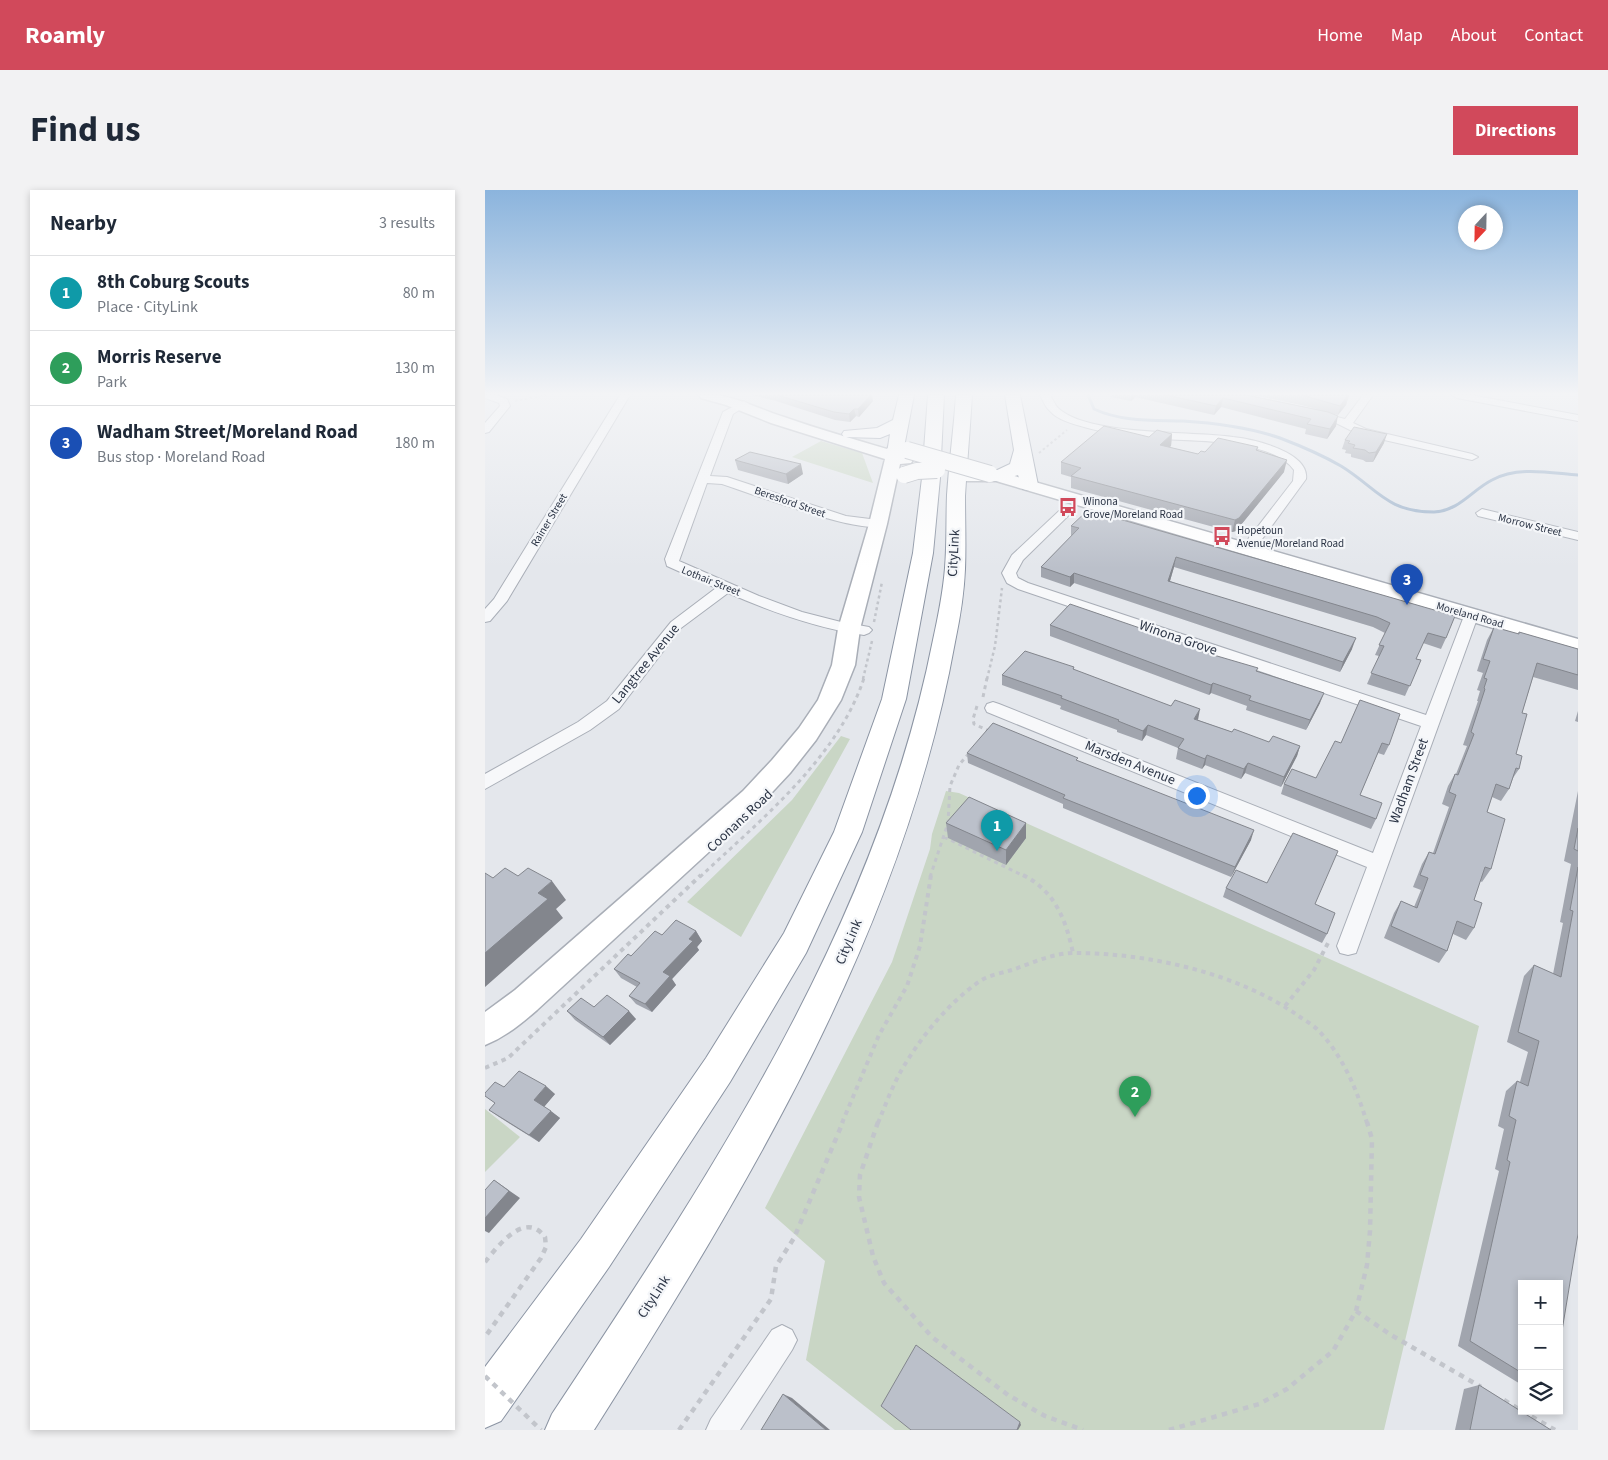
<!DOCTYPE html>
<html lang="en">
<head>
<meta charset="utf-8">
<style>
	body { margin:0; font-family:"Source Sans 3",sans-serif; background:#f2f2f3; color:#1f2937 }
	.controls { position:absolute; right:15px; bottom:15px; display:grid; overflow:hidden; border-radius:0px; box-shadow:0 2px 8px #0003 }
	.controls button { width:45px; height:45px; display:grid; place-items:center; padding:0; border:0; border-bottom:1px solid #e0e1e3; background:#fff; color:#1f2937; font:25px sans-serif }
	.compass { position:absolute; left:973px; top:15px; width:45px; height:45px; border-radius:50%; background:#fff; box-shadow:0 2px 8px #0003; rotate:202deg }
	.you { position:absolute; left:711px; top:605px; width:18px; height:18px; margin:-12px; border:4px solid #fff; border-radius:50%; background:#1a73e8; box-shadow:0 0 0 8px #1a73e833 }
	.badge { display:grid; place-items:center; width:32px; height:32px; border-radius:50%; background:#d1495b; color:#fff; font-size:16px; font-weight:700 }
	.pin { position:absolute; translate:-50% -41px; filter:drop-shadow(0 1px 2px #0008) }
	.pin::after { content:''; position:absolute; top:26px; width:18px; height:15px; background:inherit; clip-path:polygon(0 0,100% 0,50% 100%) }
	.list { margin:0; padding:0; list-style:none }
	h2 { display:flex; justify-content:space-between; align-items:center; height:65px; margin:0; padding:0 20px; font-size:21px }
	h2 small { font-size:16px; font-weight:400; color:#747a83 }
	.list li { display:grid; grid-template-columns:32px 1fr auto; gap:15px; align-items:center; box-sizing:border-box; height:75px; padding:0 20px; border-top:1px solid #e0e1e3 }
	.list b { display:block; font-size:19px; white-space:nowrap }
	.list p { margin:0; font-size:16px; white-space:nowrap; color:#747a83 }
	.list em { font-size:16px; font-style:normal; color:#747a83 }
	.icon { flex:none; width:28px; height:28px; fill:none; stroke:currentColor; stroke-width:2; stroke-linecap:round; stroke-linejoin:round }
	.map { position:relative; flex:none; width:1093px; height:1240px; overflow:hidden; border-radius:0px }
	header { display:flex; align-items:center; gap:30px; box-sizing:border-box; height:70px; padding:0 25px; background:#d1495b; color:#fff }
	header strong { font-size:24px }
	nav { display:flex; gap:28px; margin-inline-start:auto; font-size:18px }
	.intro { display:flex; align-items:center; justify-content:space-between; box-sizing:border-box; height:120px; padding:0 30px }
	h1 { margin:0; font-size:35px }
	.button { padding:12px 22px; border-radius:0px; background:#d1495b; color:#fff; font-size:18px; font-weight:700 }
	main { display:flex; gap:30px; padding:0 30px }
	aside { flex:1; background:#fff; border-radius:0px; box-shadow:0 2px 8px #0003 }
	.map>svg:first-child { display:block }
	.green { fill:#c9d6c5 }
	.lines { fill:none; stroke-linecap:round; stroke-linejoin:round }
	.stream { stroke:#9fb4cc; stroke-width:3 }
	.street-casing { stroke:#a9aeb7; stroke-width:2 }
	.secondary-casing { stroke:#a9aeb7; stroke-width:3 }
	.highway-casing { stroke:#8b94a3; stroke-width:2 }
	.path-far4 { stroke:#c2c5cb; stroke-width:2; stroke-dasharray:2.5 2.5; stroke-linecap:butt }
	.path-far3 { stroke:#c2c5cb; stroke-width:2.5; stroke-dasharray:3 3; stroke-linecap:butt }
	.path-far2 { stroke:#c2c5cb; stroke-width:3; stroke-dasharray:4 4; stroke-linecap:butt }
	.path-far1 { stroke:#c2c5cb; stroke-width:4; stroke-dasharray:4.5 4.5; stroke-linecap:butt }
	.path { stroke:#c2c5cb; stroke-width:4.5; stroke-dasharray:5.5 5.5; stroke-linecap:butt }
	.street { fill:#f7f8fa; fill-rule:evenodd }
	.secondary { fill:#fff; fill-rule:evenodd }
	.highway { fill:#fff; fill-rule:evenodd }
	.secondary-bridge-casing { stroke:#a9aeb7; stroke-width:18; stroke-linecap:butt }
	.path-bridge { stroke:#c2c5cb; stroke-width:4.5; stroke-dasharray:5.5 5.5; stroke-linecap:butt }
	.secondary-bridge { stroke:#fff; stroke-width:16 }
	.wall { fill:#a1a5ae; fill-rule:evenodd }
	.shaded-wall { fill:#83868d }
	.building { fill:#bbc0ca; stroke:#83868d }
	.labels { text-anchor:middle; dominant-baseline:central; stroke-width:4.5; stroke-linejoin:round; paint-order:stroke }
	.far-poi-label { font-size:11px; fill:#2b3445; stroke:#f4f6f9; text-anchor:start }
	.far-street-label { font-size:11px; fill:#2b3445; stroke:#f4f6f9 }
	.street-label { font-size:14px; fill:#2b3445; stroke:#f4f6f9 }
</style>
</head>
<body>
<header>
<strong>Roamly</strong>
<nav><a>Home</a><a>Map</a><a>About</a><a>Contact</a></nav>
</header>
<div class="intro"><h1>Find us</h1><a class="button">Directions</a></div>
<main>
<aside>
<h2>Nearby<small>3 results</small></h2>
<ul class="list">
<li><span class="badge" style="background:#0f9aa8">1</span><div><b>8th Coburg Scouts</b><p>Place · CityLink</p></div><em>80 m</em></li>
<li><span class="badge" style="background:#2e9e5b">2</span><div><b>Morris Reserve</b><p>Park</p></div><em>130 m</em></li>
<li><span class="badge" style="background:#1a4fb4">3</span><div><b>Wadham Street/Moreland Road</b><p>Bus stop · Moreland Road</p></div><em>180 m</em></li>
</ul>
</aside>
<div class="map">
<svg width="1093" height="1240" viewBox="0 0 1093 1240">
	<rect width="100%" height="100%" fill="#e4e7ec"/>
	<path class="green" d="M336 251 377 263 388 293 307 267Z
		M356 546 365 549 256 747 202 712 307 610Z
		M461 601 474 603 994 836 899 1240H410L321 1170 340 1071 280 1018 407 772 445 659 447 644Z
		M0 919 35 947 0 982Z"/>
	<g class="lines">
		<path class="stream" d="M603 205 609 219C637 232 668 230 698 231 731 233 763 237 795 248 816 256 837 265 856 276 892 298 901 322 949 322 974 321 987 300 1007 290 1033 276 1065 283 1093 285"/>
		<g class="street-casing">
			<path id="street" d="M0 205H10L22 209 25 216 4 242 0 243V233L15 216 14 213 0 208Z
				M135 205H145L22 411 5 431 0 432V419L9 409Z
				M555 205H565C567 208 570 215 573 218 602 246 707 241 748 247 768 249 825 262 821 289L767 363H757L755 360 757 357 808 291 809 280C787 249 709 251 675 249 649 247 624 244 599 237 588 234 573 230 565 221 560 217 558 210 555 205Z
				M878 205H888L868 233 881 239 987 264 993 267 987 270 873 244 851 233 824 226 823 224 828 221 860 229Z
				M967 205H986L1093 225V231L972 208Z
				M259 211 264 214 248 224 225 286 242 287 361 326 393 330 399 334C386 349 259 301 237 294L222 293 194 371 274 406 317 422 356 432 384 437 387 440 384 443 379 445C331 438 287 422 243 403L196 438 134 519 105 540 0 599V584L93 532 122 511 186 432 231 398 182 376 180 369 238 222Z
				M997 319 1093 342V350L993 326 991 323Z
				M579 320 585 324 538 370 531 383 533 388 543 393 941 525 979 426 981 423H991L993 426 871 763 863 765 855 763 852 756 882 677 502 522 500 518 502 514 508 512 514 514 888 663 936 536 533 399 522 393 517 383 527 365 574 321Z
				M297 1135 307 1140 312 1150 307 1160 255 1240H221L226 1229 287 1140Z"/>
		</g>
		<g class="secondary-casing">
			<path id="secondary" d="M214 205C245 202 270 218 299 227 333 239 368 249 402 259L405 254H417L419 257 417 264 426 267 428 270 426 273 415 274 402 334 375 439 370 475 356 510 331 550 305 583 276 614 52 820C36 834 20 847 0 855V822L30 800 258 601 287 570 314 538 333 510 347 475 353 439 384 334 400 269 286 233 241 215 216 208Z
				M505 279 1093 449V463L511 291H472L470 287 472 283C483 281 494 282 505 279Z"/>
		</g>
		<g class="highway-casing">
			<path id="highway" d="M414 205H429L419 257 417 261H405L403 257 405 244 395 248 359 247 357 244 359 241 392 238 408 230Z
				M443 205H459L455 288 448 363 421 509 377 642 321 763 245 892 124 1077 16 1231 0 1238V1177L96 1049 221 868 299 743 349 642 397 509 428 363 437 288Z
				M471 205H487C485 239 482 272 480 306 480 331 481 355 480 379 479 404 475 428 470 452 418 741 264 995 109 1240H60L67 1224C226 983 391 738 448 450 453 427 458 402 460 378 462 354 461 330 462 305 464 272 469 238 471 205Z
				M520 205H535L553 295 550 299 544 300 538 299 533 285 514 291 508 290 505 286 508 282 525 274 529 260Z"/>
		</g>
		<path class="path-far4" d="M30 211 62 205
			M554 263 582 240"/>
		<path class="path-far3" d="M389 432 397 392
			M378 489 387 451
			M502 489 510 456 517 398"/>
		<path class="path-far2" d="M498 507 502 488
			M492 516 488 529 489 534 504 541
			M459 647 541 687
			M215 687C274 631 353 568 379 488
			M445 687 463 633 465 596 474 575 485 562"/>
		<path class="path-far1" d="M538 685C570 701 581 730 588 763
			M800 816 829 780 843 753
			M0 878 23 868 216 685
			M357 933 394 845 422 796 435 756 446 685
			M393 933C400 916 407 897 416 881 435 848 463 813 495 791 504 785 517 783 527 780 547 773 568 763 589 763 663 763 754 783 815 827 821 831 828 835 833 840 858 866 872 900 882 933"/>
		<path class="path" d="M393 932 375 985 374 1007 388 1066 399 1093 447 1147 523 1205 560 1226 598 1240
			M0 1072C13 1056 40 1020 60 1047L61 1057 56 1068 0 1147
			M871 1121 906 1145 996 1197
			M1019 1210 1037 1221
			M1037 1221 1070 1240
			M194 1240 286 1109 291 1076 309 1048 358 932
			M684 1240 774 1214 802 1199 848 1161 871 1121 882 1075 885 1041 887 949 882 932"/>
		<use href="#street" class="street"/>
		<use href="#secondary" class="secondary"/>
		<use href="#highway" class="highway"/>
		<g class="secondary-bridge-casing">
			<path id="secondary-bridge" d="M422 260 505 284
				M419 285 432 281 452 280"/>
		</g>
		<path class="path-bridge" d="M0 1186 56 1240"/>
		<use href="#secondary-bridge" class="secondary-bridge"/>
	</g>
	<path class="wall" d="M267 205H387L388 211 374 227 371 226 365 232 350 230 291 211Z
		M627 205H864L861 215 853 225 848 224 851 236 842 249 820 244 821 239 736 217 729 225 650 207 646 211 626 207ZM763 205 778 207 816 215 835 220Z
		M687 244 686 256 684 257 713 264 720 262 773 257 772 261 799 282 751 341 747 342 586 298V287L576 284V272L664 247Z
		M860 250 899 253 888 272H881L878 270 866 267V264L860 263 861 260 857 259Z
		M250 270 318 284 303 294 253 280Z
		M603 320 961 448 956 459 938 453 931 469 936 470 920 506 882 494 894 466 890 465 900 443 888 437 689 377 685 391 867 459 855 482 589 393 585 397 556 387V377L586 346V336Z
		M565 435 716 461 772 482 835 513 821 540 761 520 762 516 726 503 724 505 565 446Z
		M1009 437 1033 444 1034 442 1093 459V500L1048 487 1037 523 1031 564 1034 579 1028 588 1024 599 1016 611 1007 607 1002 622 1006 679 997 692 995 691 989 710V738L981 750 968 744 962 761 954 773 899 748 909 723 916 711 929 717 936 700 928 697 937 674 944 662 948 663 964 617 957 614 963 596 970 584H971L982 556 978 555 993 511H992L995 501 992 500 998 483 992 481 1002 450Z
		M589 477V480L713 530 747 542 784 552 815 556 812 566 796 597 760 583 756 589 720 575 717 579 691 569 693 558 661 545 657 551 632 542V540L575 519 576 516 517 495V485Z
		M875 510 904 555 899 565 893 563 875 605 891 629 886 639 796 604 799 594 831 588 856 553Z
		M1093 521V532L1090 531Z
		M482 563 593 571 766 650 746 687 578 618V614L483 573Z
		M1093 601V1044L1037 1094V1195L973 1156 1014 981 1010 979 1019 939 1013 936 1021 901 1032 891 1035 892 1043 862 1022 852 1039 786 1049 775 1068 784 1078 733 1075 732 1086 674 1079 671Z
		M461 633H541V648L521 675 463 648Z
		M741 698 830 714 842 744 837 753 738 707Z
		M211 741 217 751 212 757 214 760 187 789 191 795 167 822 151 814 144 806 152 797 136 788 129 779 177 745Z
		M109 817 151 829 125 855 90 830 82 821Z
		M19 897 70 904 59 917 75 928 54 952 14 927 4 920 10 913 0 906Z
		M994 1195 1066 1240H970L979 1199Z"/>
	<path class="shaded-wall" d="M386 205 388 211 374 227 373 219Z
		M646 205H650V207L646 211Z
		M859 205H864L861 215 853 225Z
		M738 208 736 217 729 225 731 216Z
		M369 219 371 226 365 232 364 224Z
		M853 226 851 236 842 249 845 239Z
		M687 244 686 256 674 267 675 255Z
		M902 244 899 253 888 272 891 262Z
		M802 270 799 282 751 341 747 342 750 330Z
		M316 274 318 284 303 294 301 284Z
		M691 367 689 377 682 401 683 391Z
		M589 383V393L585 397V387Z
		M871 448 867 459 855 482 858 472Z
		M728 493 726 503 724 505 726 495Z
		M839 503 835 513 821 540 825 530Z
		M715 519 713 530 709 529Z
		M663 535 661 545 657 551 658 541Z
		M815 556 812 566 796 597 799 587Z
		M722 565 720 575 717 579 720 569Z
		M763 573 760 583 756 589 759 579Z
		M541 633V648L521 675V660Z
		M769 640 766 650 746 687 750 677Z
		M67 691 81 710 71 719 78 728 0 797V763L53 703Z
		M211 741 217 751 212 757 214 760 187 789 191 795 167 822 160 814 178 782 204 749Z
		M144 821 151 829 125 855 118 847Z
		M61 896 70 904 58 918 49 910Z
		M66 921 75 928 54 952 44 945Z
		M9 990 35 1008 4 1043 0 1041V1028Z
		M298 1204 307 1208 345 1240H341Z
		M535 1232 536 1235 533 1240H532Z"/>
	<path class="building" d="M292 205H386L373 219H369L364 224 349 222Z
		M681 205H761L843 222 853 226 845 239 822 234 826 229 738 208 731 216Z
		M817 205H863L855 216Z
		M619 236 664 247 672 240 687 244 675 255 713 264 716 261 720 262 733 248 773 257 771 260 802 270 754 328 750 330 586 286 596 278 576 272Z
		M869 237 902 244 891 262 884 263 880 260 868 258 870 255 863 253 865 251 860 250Z
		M265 262 316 274 301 284 250 270Z
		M603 320 970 426 961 448 943 443 931 469 936 470 925 496 886 483 899 456 894 455 905 433 892 427 691 367 683 391 871 448 858 472 589 383 585 387 556 377 594 338 586 336Z
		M585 414 716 459 715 461 773 478 771 481 839 503 825 530 764 510 766 506 728 493 726 495 565 435Z
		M1009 437 1034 444V442L1093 459V485L1052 473 1037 523 1042 524 1031 564 1037 566 1034 579 1031 578 1024 599 1011 594 1002 622 1020 629 1006 679 1000 677 989 710 997 713 989 738 972 731 962 761 906 736 916 711 932 718 943 688 935 685 944 662 950 664 971 605 964 602 970 584 973 585 989 544 986 542 1000 499 999 498 1002 489 999 488 1005 471 998 469Z
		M540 461 589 477 588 479 686 516 690 510 715 519 709 529 747 542 749 539 784 552 788 546 815 556 799 587 763 573 759 579 722 565 720 569 693 558 699 549 663 535 658 541 633 531 634 530 576 508 577 506 517 485Z
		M875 510 915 524 904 555 897 553 875 605 897 613 891 629 799 594 807 579 831 588 850 551 856 553Z
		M508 533 593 568 591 570 769 640 750 677 578 608 580 605 482 563Z
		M484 607 541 633 521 660 461 633Z
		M1093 638V661L1089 659Z
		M808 643 853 661 830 714 850 723 842 744 741 698 751 680 782 693Z
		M1093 677V1044L1074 1159V1094H1037V1183L985 1151 1025 972 1022 970 1031 930 1024 926 1032 891 1043 896 1054 851 1033 842 1049 775 1076 787 1088 721 1085 720Z
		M20 678 33 686 43 678 67 691 53 703 63 709 0 763V683L8 688Z
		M191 730 211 741 204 749 208 751 178 782 185 786 160 814 144 806 155 793 129 779 143 764 146 766 170 741 177 745Z
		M122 805 144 821 118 847 82 821 96 808 109 817Z
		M34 881 61 896 49 910 66 921 44 945 4 920 10 913 0 906V903L10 892 19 897Z
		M9 990 24 1001 0 1028V1000Z
		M431 1155 535 1232 532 1240H426L396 1216Z
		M994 1195 1066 1240H985Z
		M298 1204 341 1240H276Z"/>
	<linearGradient id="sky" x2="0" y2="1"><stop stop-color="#8bb4dd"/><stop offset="0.54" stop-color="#f3f4f6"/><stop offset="1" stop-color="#f3f4f6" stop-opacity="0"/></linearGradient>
	<rect width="1093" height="378" fill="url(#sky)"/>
	<defs>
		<g id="bus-bare" transform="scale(1.5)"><path d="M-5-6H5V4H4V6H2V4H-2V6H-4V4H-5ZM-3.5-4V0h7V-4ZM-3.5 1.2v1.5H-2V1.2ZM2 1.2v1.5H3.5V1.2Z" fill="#d1495b" stroke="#f4f6f9" stroke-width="2.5" paint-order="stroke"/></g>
	</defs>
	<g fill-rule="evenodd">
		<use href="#bus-bare" x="583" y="317"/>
		<use href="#bus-bare" x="737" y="346"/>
	</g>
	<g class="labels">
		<g class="far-poi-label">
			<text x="598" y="311">Winona<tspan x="598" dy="13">Grove/Moreland Road</tspan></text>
			<text x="752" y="340">Hopetoun<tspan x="752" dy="13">Avenue/Moreland Road</tspan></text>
		</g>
		<g class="far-street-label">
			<text transform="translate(305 312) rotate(19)">Beresford Street</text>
			<text transform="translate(64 330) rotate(-59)">Rainer Street</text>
			<text transform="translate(1045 335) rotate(14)">Morrow Street</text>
			<text transform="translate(226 391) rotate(22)">Lothair Street</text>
			<text transform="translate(985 425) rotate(16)">Moreland Road</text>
		</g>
		<g class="street-label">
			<text transform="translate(469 363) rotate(-87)">CityLink</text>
			<text transform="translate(693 448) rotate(19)">Winona Grove</text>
			<text transform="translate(161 474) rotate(-51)">Langtree Avenue</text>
			<text transform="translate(645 573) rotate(22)">Marsden Avenue</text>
			<text transform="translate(924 591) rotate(-70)">Wadham Street</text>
			<text transform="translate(255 631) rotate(-43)">Coonans Road</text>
			<text transform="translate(364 752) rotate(-67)">CityLink</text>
			<text transform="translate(169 1107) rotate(-57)">CityLink</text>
		</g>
	</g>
</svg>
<div class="controls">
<button>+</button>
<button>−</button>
<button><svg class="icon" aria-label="layers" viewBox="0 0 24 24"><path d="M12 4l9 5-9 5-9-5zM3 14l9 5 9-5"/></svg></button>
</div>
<svg class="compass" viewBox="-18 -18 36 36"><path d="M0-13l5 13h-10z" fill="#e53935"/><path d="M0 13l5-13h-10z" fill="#747a83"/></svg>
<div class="you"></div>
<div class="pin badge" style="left:512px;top:661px;background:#0f9aa8">1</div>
<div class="pin badge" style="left:650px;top:927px;background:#2e9e5b">2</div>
<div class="pin badge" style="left:922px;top:415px;background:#1a4fb4">3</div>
</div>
</main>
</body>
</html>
